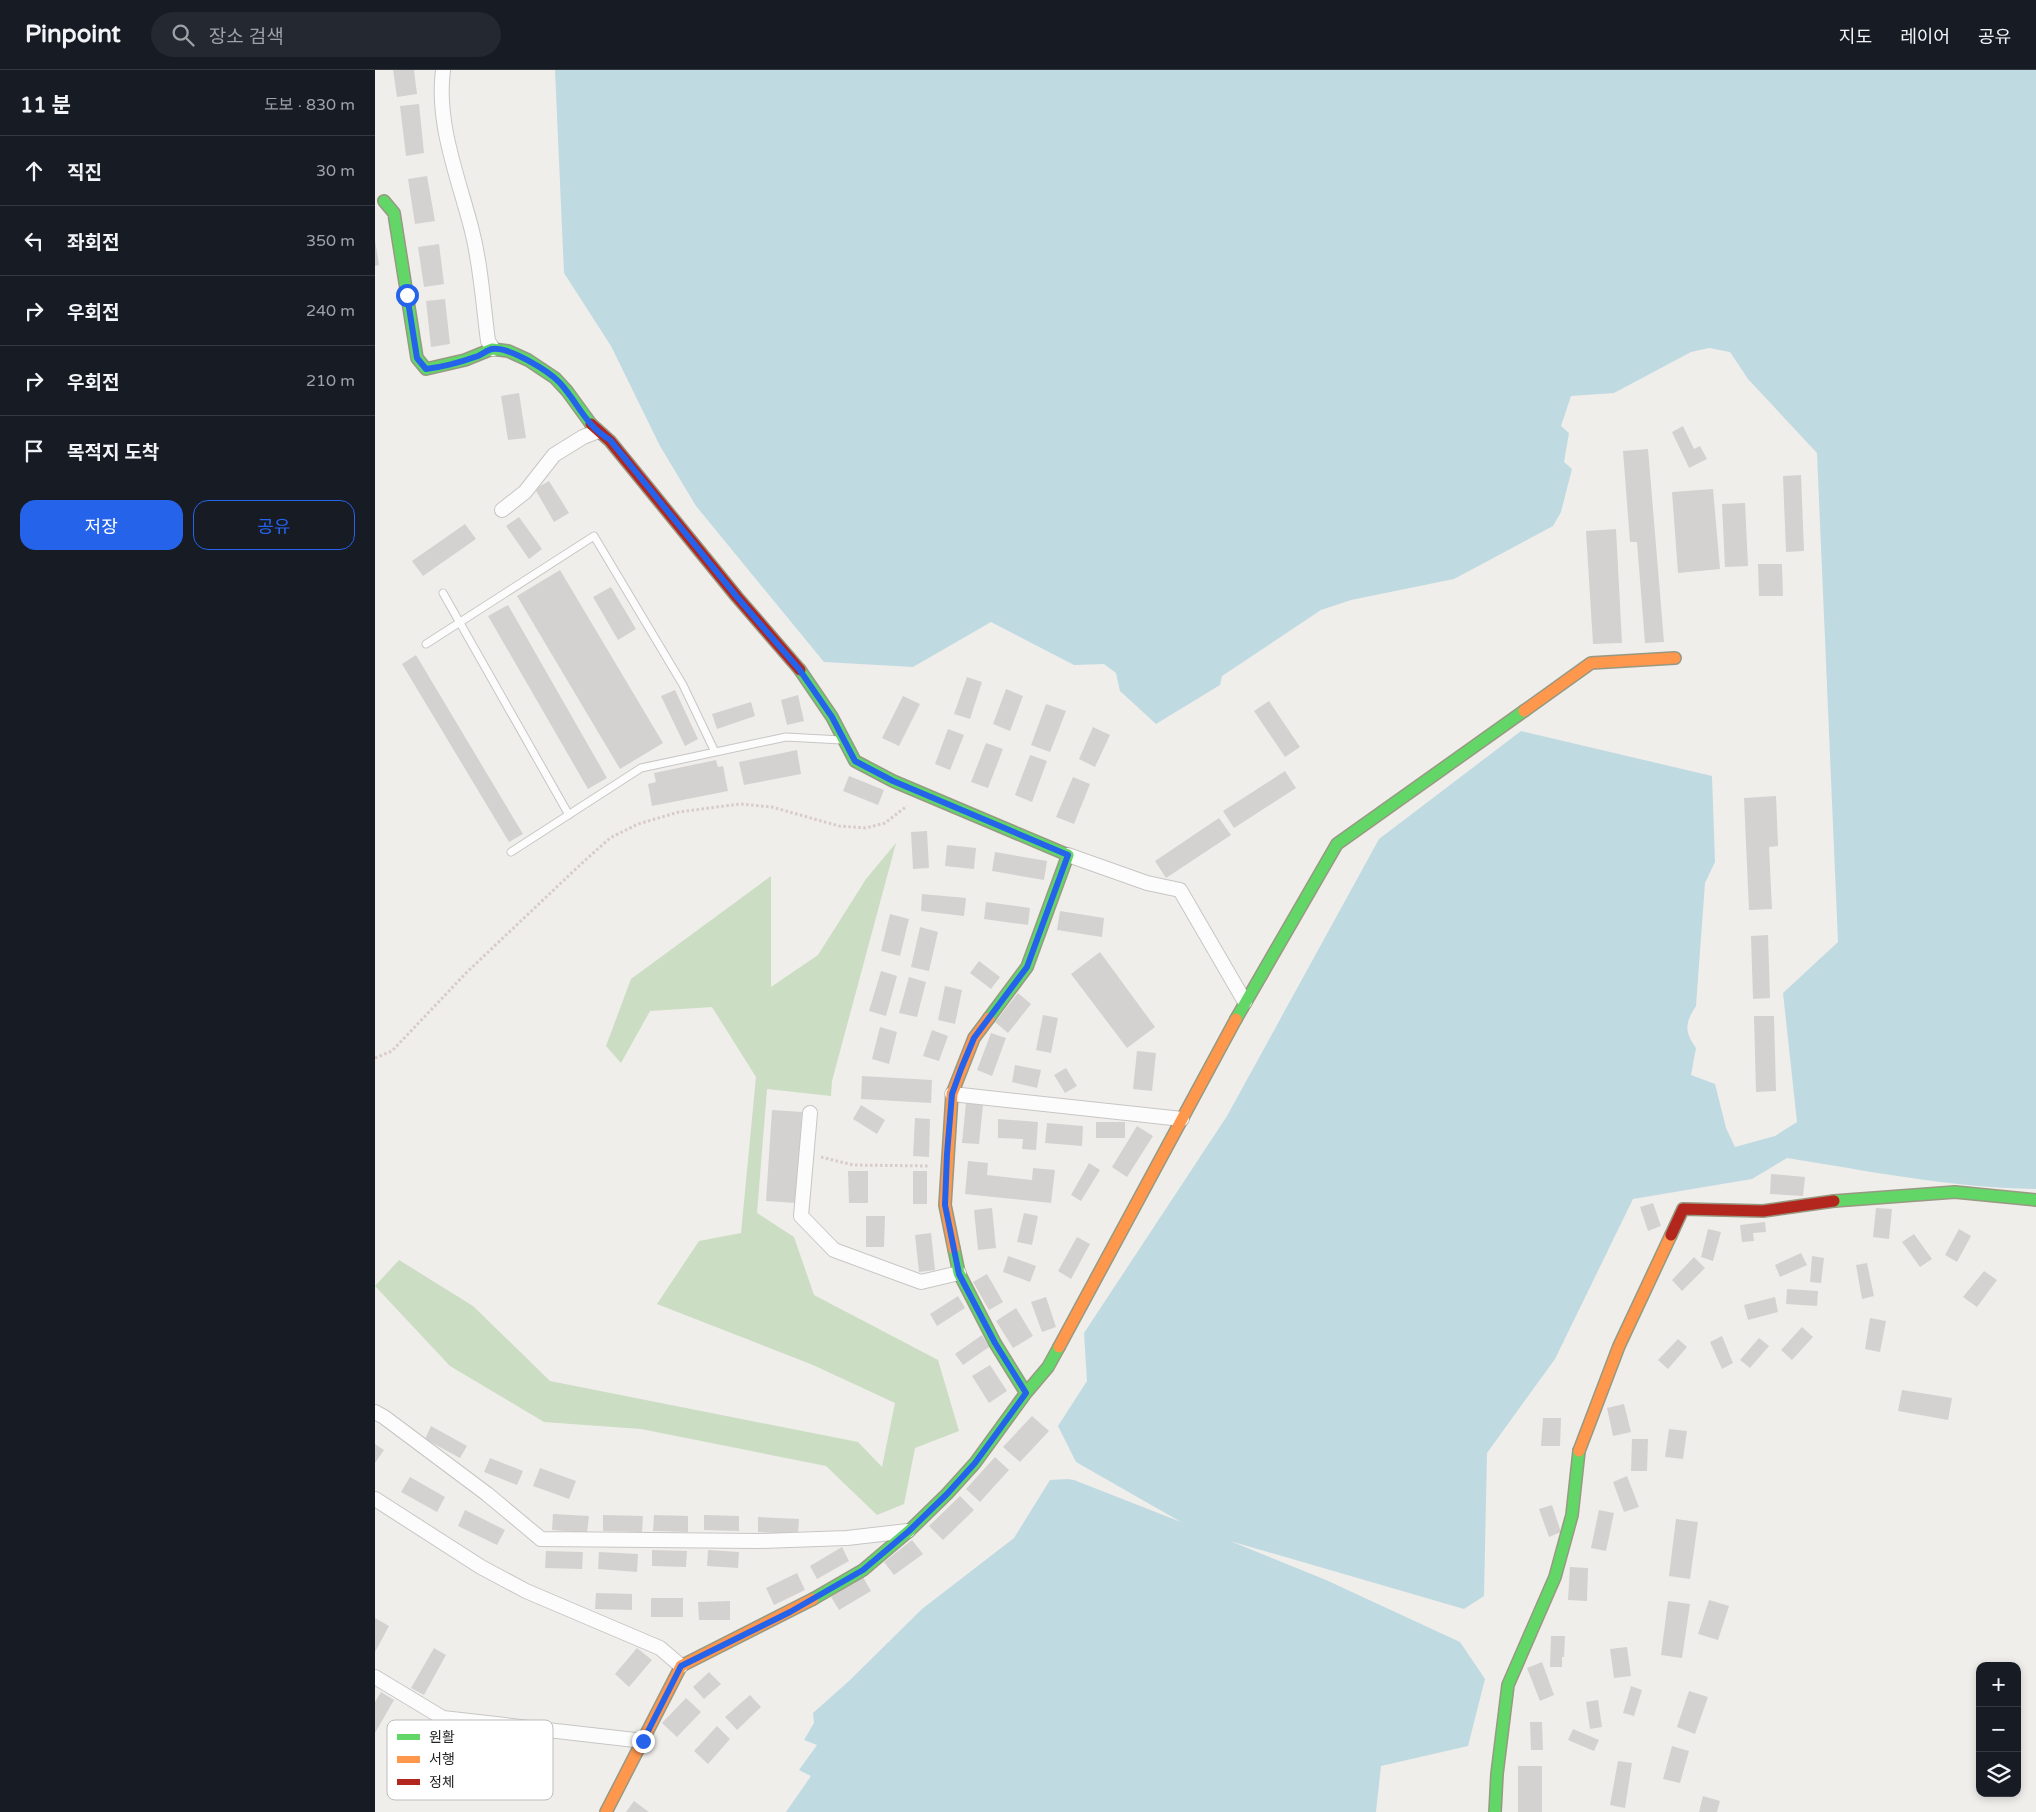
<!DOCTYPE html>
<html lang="ko">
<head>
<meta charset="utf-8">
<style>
	body { margin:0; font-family:"Varela Round","Noto Sans KR",sans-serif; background:#242831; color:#f1f3f6 }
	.controls { position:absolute; right:15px; bottom:15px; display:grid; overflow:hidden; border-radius:10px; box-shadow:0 2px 8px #0003 }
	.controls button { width:45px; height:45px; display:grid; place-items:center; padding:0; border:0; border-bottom:1px solid #363941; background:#171b24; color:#f1f3f6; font:25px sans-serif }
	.stop { position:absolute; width:15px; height:15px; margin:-11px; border:4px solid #2563eb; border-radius:50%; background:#fff }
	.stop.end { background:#2563eb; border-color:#fff; box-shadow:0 1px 5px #0008 }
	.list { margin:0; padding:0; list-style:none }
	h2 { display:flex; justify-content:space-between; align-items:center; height:65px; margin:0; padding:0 20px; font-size:21px }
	h2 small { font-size:16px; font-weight:400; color:#9ea1a6 }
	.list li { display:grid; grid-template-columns:32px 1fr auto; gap:15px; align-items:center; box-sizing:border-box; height:70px; padding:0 20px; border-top:1px solid #363941 }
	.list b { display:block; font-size:19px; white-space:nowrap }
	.list em { font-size:16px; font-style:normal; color:#9ea1a6 }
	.actions { display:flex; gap:10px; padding:15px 20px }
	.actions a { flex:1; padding:11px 0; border:1px solid #2563eb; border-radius:15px; text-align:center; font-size:18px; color:#2563eb }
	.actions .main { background:#2563eb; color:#fff }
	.icon { flex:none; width:28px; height:28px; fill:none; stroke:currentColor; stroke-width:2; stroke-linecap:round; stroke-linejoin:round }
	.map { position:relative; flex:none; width:1661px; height:1742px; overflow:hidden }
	header { display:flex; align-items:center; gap:30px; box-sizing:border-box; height:70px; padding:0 25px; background:#171b24; border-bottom:1px solid #363941 }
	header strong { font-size:24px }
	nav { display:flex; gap:28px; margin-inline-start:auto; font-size:18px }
	.search { width:350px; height:45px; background:#242831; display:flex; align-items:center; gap:12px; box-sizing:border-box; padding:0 18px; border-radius:28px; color:#9ea1a6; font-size:19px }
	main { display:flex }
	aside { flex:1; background:#171b24 }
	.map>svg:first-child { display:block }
	.forest { fill:#cbddc2 }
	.water { fill:#c0dae1 }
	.building { fill:#d4d2d0 }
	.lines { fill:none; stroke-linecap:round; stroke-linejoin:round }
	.lane-casing { stroke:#c7c6c5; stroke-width:9 }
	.street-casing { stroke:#c7c6c5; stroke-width:16 }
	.fast-casing { stroke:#979982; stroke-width:14 }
	.slow-casing { stroke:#979982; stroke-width:14 }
	.jam-casing { stroke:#979982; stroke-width:14 }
	.path { stroke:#d8cbc9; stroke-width:3; stroke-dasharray:2.5 2.5; stroke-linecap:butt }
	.lane { stroke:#fdfcfc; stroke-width:7 }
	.street { stroke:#fdfcfc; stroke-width:14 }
	.fast { stroke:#63d668; stroke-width:11 }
	.slow { stroke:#ff974d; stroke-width:11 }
	.jam { stroke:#b3261e; stroke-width:11 }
	.route { stroke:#2563eb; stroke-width:6 }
	.key { fill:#fff; stroke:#bdbdbd; stroke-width:1 }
	.key-label { font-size:14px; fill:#222 }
</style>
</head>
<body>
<header>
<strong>Pinpoint</strong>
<div class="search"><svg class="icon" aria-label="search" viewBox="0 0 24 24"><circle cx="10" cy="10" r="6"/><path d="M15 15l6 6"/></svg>장소 검색</div>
<nav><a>지도</a><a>레이어</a><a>공유</a></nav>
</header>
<main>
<aside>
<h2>11 분<small>도보 · 830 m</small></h2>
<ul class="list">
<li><svg class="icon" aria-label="ahead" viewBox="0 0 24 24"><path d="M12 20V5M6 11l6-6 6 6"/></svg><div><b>직진</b></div><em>30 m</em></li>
<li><svg class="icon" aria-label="left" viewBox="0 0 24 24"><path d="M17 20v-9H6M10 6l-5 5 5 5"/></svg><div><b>좌회전</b></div><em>350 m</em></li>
<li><svg class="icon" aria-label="right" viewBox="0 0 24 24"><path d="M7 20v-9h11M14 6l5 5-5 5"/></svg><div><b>우회전</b></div><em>240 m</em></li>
<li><svg class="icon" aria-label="right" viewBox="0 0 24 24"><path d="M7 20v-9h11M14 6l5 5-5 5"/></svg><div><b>우회전</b></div><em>210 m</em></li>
<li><svg class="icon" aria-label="arrive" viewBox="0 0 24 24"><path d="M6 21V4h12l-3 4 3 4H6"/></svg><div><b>목적지 도착</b></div></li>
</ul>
<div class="actions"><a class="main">저장</a><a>공유</a></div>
</aside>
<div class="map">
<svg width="1661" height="1742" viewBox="0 0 1661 1742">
	<rect width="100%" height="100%" fill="#efeeeb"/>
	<path class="forest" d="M521 773 457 1011 456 1026 392 1019 382 1143 419 1167 439 1225 563 1290 584 1361 540 1378 529 1434 502 1445 451 1396 266 1359 169 1352 75 1296 0 1216 24 1190 98 1236 175 1311 483 1372 507 1397 520 1333 438 1295 282 1234 324 1171 366 1163 381 1007 337 937 275 941 246 993 231 976 256 909 396 806V917L443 885 491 809Z"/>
	<path class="water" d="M180 0H1661V1119C1577 1118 1494 1101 1412 1088L1377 1109 1258 1129 1180 1289 1112 1383 1109 1526 1089 1539 855 1471 951 1510 1085 1572 1110 1609 1093 1676 1006 1696 1001 1742H411L436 1706 424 1700 442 1675 429 1670 439 1653 438 1643 474 1611 547 1539 639 1468 675 1410 693 1409 699 1410 806 1452 701 1392 683 1356 712 1311 709 1263 852 1046 1004 769 1146 661 1337 706 1340 792 1330 813 1321 936C1310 953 1309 961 1321 978L1316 1005 1340 1014 1351 1058 1360 1077 1400 1066 1422 1052 1408 923 1463 872 1442 383 1373 309 1355 282 1334 278 1316 282 1239 323 1196 326 1186 356 1194 363 1189 392 1197 399 1186 442 1178 456 1079 509 976 530 946 540 847 606 845 615 781 654 745 621 741 603 729 594 699 595 616 552 538 597 449 592 321 436 285 376 236 276 189 203Z"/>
	<path class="building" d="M18 0H39L42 24 22 27Z
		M44 34 49 83 31 86 25 36Z
		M52 106 60 151 40 154 33 109Z
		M0 170 4 195 0 196Z
		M64 174 69 214 49 217 43 177Z
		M70 229 75 274 56 277 51 231Z
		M144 323 151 368 133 370 126 326Z
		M1308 356 1319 379 1325 376 1332 389 1314 398 1297 362Z
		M1273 379 1289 572 1270 573 1262 472H1255L1248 381Z
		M1426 405 1429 481 1411 482 1408 406Z
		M174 411 194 443 179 452 160 419Z
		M1338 419 1345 499 1303 503 1297 422Z
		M1370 433 1373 496 1350 497 1347 434Z
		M144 447 167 479 154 489 131 456Z
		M90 454 101 469 48 506 37 491Z
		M1241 459 1247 573 1218 574 1211 461Z
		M1383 494H1407L1408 526H1384Z
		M185 500 288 673 245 699 142 526Z
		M236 517 261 559 243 570 218 527Z
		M133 535 232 708 213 719 113 546Z
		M41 585 148 764 134 772 27 594Z
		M592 607 607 612 595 649 579 644Z
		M631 619 648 626 635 661 618 654Z
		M300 620 323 669 310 676 286 626Z
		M423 625 429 651 412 655 406 630Z
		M528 626 545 634 524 676 507 668Z
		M894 631 925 677 910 687 879 641Z
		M376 632 380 646 342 659 337 644Z
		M671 634 691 641 675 682 656 675Z
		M718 657 735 665 720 697 704 689Z
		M573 659 589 665 575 700 560 694Z
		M611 673 628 679 613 718 596 712Z
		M422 680 426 704 369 715 364 692Z
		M655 685 672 691 657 732 640 725Z
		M341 690 343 697 348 696 353 721 277 736 273 714 281 712 279 703Z
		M910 701 921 718 859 758 848 741Z
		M474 706 509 720 503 735 468 721Z
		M698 707 715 714 699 754 681 747Z
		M1401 726 1403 776 1394 777 1397 839 1374 840 1369 728Z
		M844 748 856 765 791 808 780 791Z
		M552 761 554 798 538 799 536 762Z
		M572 775 601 778 599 799 570 796Z
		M620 782 672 791 669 810 617 801Z
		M547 824 591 828 589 846 546 841Z
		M611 832 655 838 653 855 609 849Z
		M685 841 729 848 727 867 682 860Z
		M515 844 534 849 525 886 506 881Z
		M545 857 563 862 554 901 536 897Z
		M1393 865 1395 928 1378 929 1376 866Z
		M725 882 780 957 752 978 696 904Z
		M604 891 625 907 616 919 595 903Z
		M506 901 522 906 511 946 494 941Z
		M534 907 551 912 542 947 524 943Z
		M570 916 587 920 580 954 563 950Z
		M643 923 656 934 633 963 620 952Z
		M668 945 683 948 676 983 661 980Z
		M1379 946H1399L1401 1021 1381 1022Z
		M505 957 522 962 514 994 497 989Z
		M557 960 573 966 564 991 548 986Z
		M616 963 631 968 617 1006 602 1000Z
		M762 981 781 983 777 1021 758 1019Z
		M640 995 666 1000 662 1018 637 1012Z
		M691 998 702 1016 690 1023 679 1005Z
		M487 1006 557 1010 556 1033 486 1029Z
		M591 1033 608 1035 604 1074 587 1073Z
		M486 1035 510 1050 502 1064 478 1049Z
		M397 1040 427 1042 421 1133 391 1131Z
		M540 1048 555 1049 554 1087 538 1086Z
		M623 1049 663 1052 661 1080 647 1079 648 1069 623 1068Z
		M721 1052H750V1068H721Z
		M672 1053 708 1056 707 1076 670 1073Z
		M762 1056 778 1066 752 1107 737 1097Z
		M593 1091 613 1093 612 1105 657 1110 658 1098 680 1100 676 1133 590 1124Z
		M714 1093 725 1100 706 1131 696 1125Z
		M473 1101H493V1133H474Z
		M538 1101H552V1134H538Z
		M1396 1104 1430 1107 1428 1126 1395 1124Z
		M1278 1133 1286 1156 1273 1161 1265 1137Z
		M617 1138 621 1178 603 1180 599 1140Z
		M1501 1138 1517 1139 1514 1169 1498 1167Z
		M649 1143 663 1146 657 1175 642 1172Z
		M491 1146H510L509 1177H491Z
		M1390 1152 1391 1162 1378 1163 1379 1171 1367 1172 1365 1155Z
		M1333 1159 1346 1162 1338 1191 1326 1187Z
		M1584 1159 1596 1166 1582 1192 1570 1185Z
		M556 1163 560 1200 544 1202 540 1165Z
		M1539 1164 1557 1189 1545 1197 1527 1172Z
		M702 1167 715 1174 696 1209 683 1201Z
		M1426 1183 1432 1195 1405 1207 1400 1195Z
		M633 1186 661 1196 655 1212 628 1202Z
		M1437 1186 1449 1188 1446 1213 1435 1212Z
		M1319 1187 1330 1198 1307 1221 1297 1210Z
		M1492 1193 1499 1226 1487 1229 1481 1195Z
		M1609 1201 1622 1210 1602 1237 1588 1227Z
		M612 1204 628 1232 614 1240 598 1212Z
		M1412 1219 1443 1221 1442 1236 1411 1234Z
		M583 1226 590 1238 562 1256 555 1244Z
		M671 1227 681 1257 667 1262 656 1232Z
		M1400 1227 1403 1242 1373 1250 1369 1235Z
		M641 1238 658 1266 638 1278 621 1251Z
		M1495 1248 1511 1251 1505 1282 1490 1279Z
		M1427 1257 1438 1267 1417 1290 1406 1280Z
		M607 1265 614 1277 588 1295 580 1284Z
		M1347 1266 1358 1293 1347 1299 1335 1272Z
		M1384 1268 1394 1276 1375 1298 1365 1290Z
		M1303 1269 1312 1277 1293 1299 1283 1290Z
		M615 1295 632 1321 614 1333 597 1306Z
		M1527 1320 1577 1328 1573 1350 1523 1341Z
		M1249 1334 1256 1362 1238 1366 1232 1338Z
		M657 1346 674 1361 645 1392 628 1377Z
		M1168 1348H1186L1185 1376H1166Z
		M56 1356 92 1376 85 1388 50 1369Z
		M1294 1359 1312 1361 1308 1389 1290 1387Z
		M1257 1369H1273L1272 1401H1256Z
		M0 1374 9 1380 0 1393Z
		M620 1387 634 1400 605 1432 591 1419Z
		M115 1388 148 1401 142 1415 109 1402Z
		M165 1398 201 1411 194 1429 158 1416Z
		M1252 1406 1264 1437 1249 1442 1238 1412Z
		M35 1407 70 1427 62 1442 26 1422Z
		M585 1426 599 1440 568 1470 554 1456Z
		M1177 1435 1186 1462 1174 1467 1164 1439Z
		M90 1440 130 1460 122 1475 83 1456Z
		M1224 1440 1239 1443 1231 1481 1216 1478Z
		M178 1444 214 1446 212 1463 177 1460Z
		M228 1445 268 1446 267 1462 228 1461Z
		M279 1445 313 1446V1462L278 1461Z
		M329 1445 364 1446V1461L329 1460Z
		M383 1447 424 1449 423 1464 383 1462Z
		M1301 1449 1323 1452 1315 1509 1294 1506Z
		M537 1470 548 1484 519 1505 509 1492Z
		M467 1477 474 1491 442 1509 435 1496Z
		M277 1480 312 1481 311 1497 277 1496Z
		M333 1480 364 1482 363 1498 332 1496Z
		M171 1481 208 1482 207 1499 170 1498Z
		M224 1482 263 1484 262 1502 223 1499Z
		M1195 1497 1213 1498 1212 1531 1193 1530Z
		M422 1503 430 1520 399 1535 391 1518Z
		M488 1507 496 1521 464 1540 456 1527Z
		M221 1523 257 1524V1540L220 1539Z
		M276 1528H308V1547H276Z
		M1334 1530 1354 1536 1343 1570 1323 1564Z
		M355 1531V1550H324L323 1532Z
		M1293 1531 1315 1534 1307 1588 1286 1585Z
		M0 1548 14 1556 0 1582Z
		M1176 1566H1190L1189 1587H1187V1597H1175Z
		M1252 1577 1256 1606 1239 1608 1235 1579Z
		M59 1578 71 1585 49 1625 36 1618Z
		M262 1578 277 1590 254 1617 240 1604Z
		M1167 1592 1179 1625 1165 1631 1152 1598Z
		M334 1602 346 1614 329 1629 318 1617Z
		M1256 1616 1267 1620 1259 1646 1248 1643Z
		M1314 1621 1333 1627 1320 1664 1302 1657Z
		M6 1622 19 1630 0 1663V1632Z
		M375 1625 386 1637 362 1660 350 1647Z
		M311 1628 326 1642 302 1667 287 1653Z
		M1223 1630 1227 1657 1215 1659 1211 1632Z
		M1155 1652H1167L1168 1680H1156Z
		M342 1656 355 1669 333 1694 319 1681Z
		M1198 1659 1224 1670 1219 1681 1193 1670Z
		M1297 1676 1314 1681 1305 1713 1288 1709Z
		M1243 1691 1257 1693 1250 1738 1235 1735Z
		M1143 1696H1167V1742H1143Z
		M1328 1726 1345 1731 1342 1742H1324Z
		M259 1731 274 1742H251Z"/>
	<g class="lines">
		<g class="lane-casing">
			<path id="lane" d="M68 523 194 745
				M51 574 219 466 308 615 340 682
				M136 782 266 698 411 667 466 670"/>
		</g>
		<g class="street-casing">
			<path id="street" d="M68 0C61 53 83 107 96 157 106 194 108 234 113 271L118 279
				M127 440 150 422 179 385 208 367 221 362
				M693 785 772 813 805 820 870 932
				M577 1024 807 1049
				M435 1043 426 1146 459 1180 546 1212 584 1203
				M0 1342 9 1347 112 1424 166 1469 384 1471 472 1468 533 1461
				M0 1429 106 1497 151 1521 285 1578 306 1596
				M0 1607 68 1648 269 1671"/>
		</g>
		<g class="fast-casing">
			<path id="fast" d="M9 131 19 143 42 288 51 299 90 290 117 279 133 281 153 290 180 308 192 321 216 354
				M425 600 457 647 480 691 518 711 693 785 652 897 614 948
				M861 949 962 774 1149 641
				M1459 1131 1580 1122 1661 1130
				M579 1179 584 1203 620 1273 651 1323
				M438 1529 488 1500 534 1461 572 1424 600 1393 651 1323 673 1297 684 1277
				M1120 1742 1122 1704 1133 1615 1180 1507 1197 1445 1204 1381"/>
		</g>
		<g class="slow-casing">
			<path id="slow" d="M1149 641 1216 593 1300 588
				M579 1179 570 1135 577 1024 599 968 614 948
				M684 1277 861 949
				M1204 1381 1244 1276 1296 1165
				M231 1742 306 1596 438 1529"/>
		</g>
		<g class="jam-casing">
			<path id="jam" d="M216 354 235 371 362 527 425 600
				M1296 1165 1308 1139 1388 1141 1459 1131"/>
		</g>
		<path class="path" d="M0 988 17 981 91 903 206 794 235 768 263 754 304 742 365 734 397 737 464 756 491 758 510 753 532 736
			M446 1087 478 1095 554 1096"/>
		<use href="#lane" class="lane"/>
		<use href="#street" class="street"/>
		<use href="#fast" class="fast"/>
		<use href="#slow" class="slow"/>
		<use href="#jam" class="jam"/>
	</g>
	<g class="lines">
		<path class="route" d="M32 225 42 288 51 299C69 297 86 292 103 286 108 284 112 280 117 279 133 276 174 301 185 313 204 334 209 354 235 370L362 527 424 599 457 647 480 691 518 711 693 785 652 897 599 968 586 999 577 1024 572 1084 570 1135 584 1204 620 1273 651 1323 600 1393 572 1424 534 1461 488 1500 415 1542 306 1596 268 1671"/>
	</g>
	<rect x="12" y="1650" width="166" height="80" rx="8" class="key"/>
	<rect x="22" y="1664" width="23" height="6" fill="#63d668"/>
	<rect x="22" y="1686" width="23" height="7" fill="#ff974d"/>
	<rect x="22" y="1709" width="23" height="6" fill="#b3261e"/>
	<g class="key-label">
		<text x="54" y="1672">원활</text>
		<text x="54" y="1694">서행</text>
		<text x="54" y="1717">정체</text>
	</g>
</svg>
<div class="controls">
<button>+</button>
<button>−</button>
<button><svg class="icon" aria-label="layers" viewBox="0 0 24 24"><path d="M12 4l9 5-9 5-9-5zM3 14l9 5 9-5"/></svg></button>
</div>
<div class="stop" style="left:32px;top:225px"></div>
<div class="stop end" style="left:268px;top:1671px"></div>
</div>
</main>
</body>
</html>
